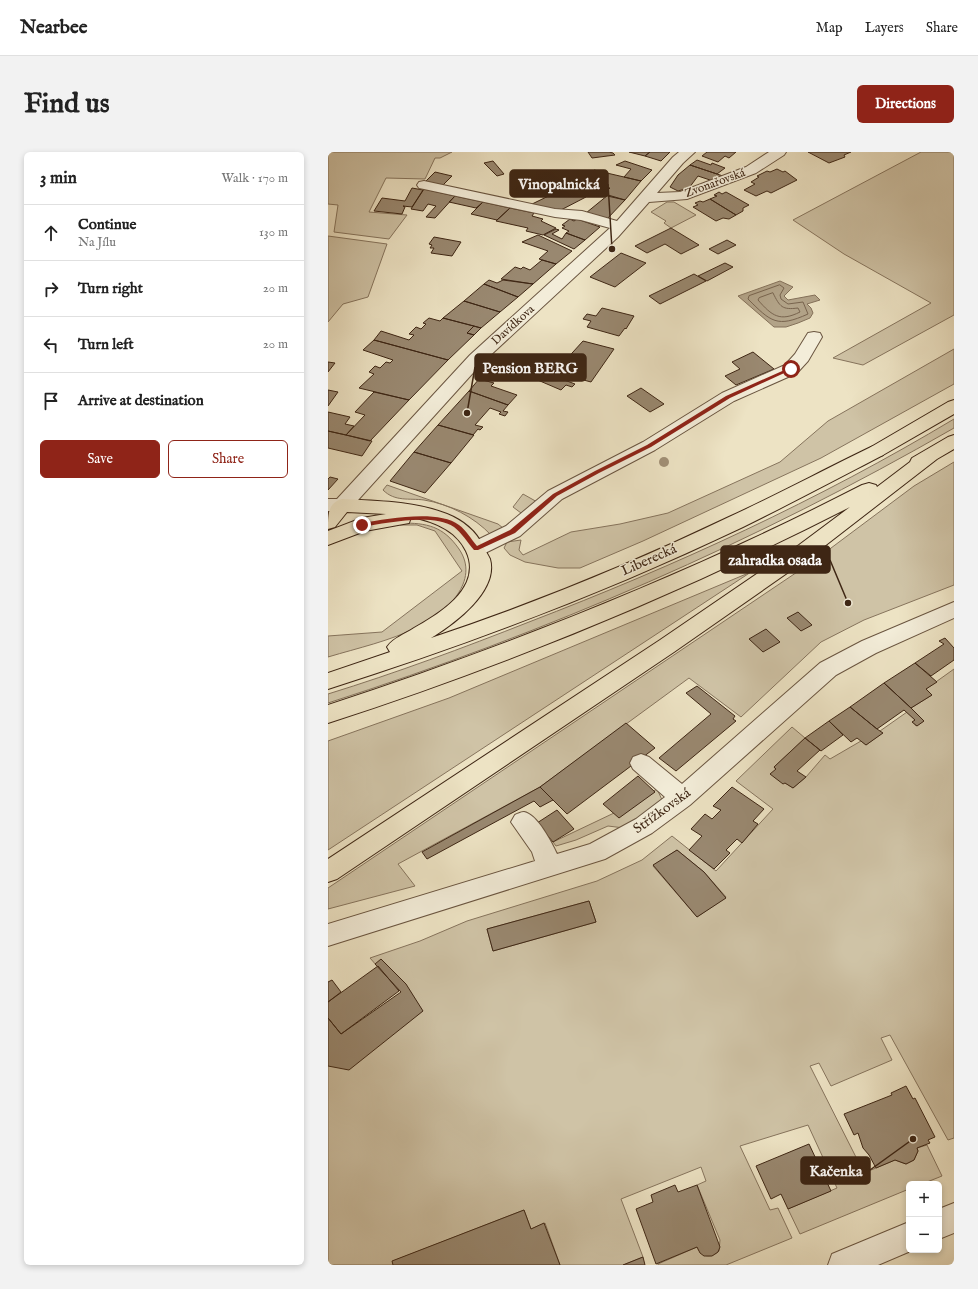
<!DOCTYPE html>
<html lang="en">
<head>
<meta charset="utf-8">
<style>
	body { margin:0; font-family:"IM FELL English",serif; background:#f2f2f2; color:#222 }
	.controls { position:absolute; right:12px; bottom:12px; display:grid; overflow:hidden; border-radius:6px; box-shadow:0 2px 6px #0003 }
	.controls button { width:36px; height:36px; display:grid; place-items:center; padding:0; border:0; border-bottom:1px solid #e0e0e0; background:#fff; color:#222; font:20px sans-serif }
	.stop { position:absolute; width:12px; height:12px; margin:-9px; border:3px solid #8f2418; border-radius:50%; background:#fff }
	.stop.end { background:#8f2418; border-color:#fff; box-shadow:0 1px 4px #0008 }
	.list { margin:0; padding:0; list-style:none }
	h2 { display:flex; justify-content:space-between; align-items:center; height:52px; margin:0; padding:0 16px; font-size:17px }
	h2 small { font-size:13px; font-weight:400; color:#767676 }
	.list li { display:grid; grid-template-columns:26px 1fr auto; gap:12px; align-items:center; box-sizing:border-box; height:56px; padding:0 16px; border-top:1px solid #e0e0e0 }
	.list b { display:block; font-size:15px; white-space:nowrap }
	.list p { margin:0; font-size:13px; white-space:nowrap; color:#767676 }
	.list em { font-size:13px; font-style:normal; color:#767676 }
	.actions { display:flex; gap:8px; padding:12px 16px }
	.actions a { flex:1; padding:9px 0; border:1px solid #8f2418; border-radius:6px; text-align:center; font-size:14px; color:#8f2418 }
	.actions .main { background:#8f2418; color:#fff }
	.icon { flex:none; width:22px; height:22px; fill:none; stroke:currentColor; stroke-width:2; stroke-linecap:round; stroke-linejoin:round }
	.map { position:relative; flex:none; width:626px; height:1113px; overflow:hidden; border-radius:6px }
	header { display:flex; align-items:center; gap:24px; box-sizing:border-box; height:56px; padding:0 20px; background:#fff; border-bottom:1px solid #e0e0e0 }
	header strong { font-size:19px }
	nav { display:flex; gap:22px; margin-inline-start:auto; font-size:14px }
	.intro { display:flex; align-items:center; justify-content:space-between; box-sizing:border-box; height:96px; padding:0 24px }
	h1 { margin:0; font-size:28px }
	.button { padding:10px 18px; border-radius:6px; background:#8f2418; color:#fff; font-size:14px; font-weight:700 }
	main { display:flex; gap:24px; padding:0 24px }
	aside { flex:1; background:#fff; border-radius:6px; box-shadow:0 2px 6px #0003 }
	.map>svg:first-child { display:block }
	.green { fill:#cfc3a6; stroke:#86745d; fill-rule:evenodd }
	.water { fill:#b2a388; stroke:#84715a }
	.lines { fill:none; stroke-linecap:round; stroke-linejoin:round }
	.shore { stroke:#78644e; stroke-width:1 }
	.building { fill:#998870; stroke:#3e2614 }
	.minor-casing { stroke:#6a5540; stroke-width:2 }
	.major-casing { stroke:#3e2614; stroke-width:2 }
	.highway-casing { stroke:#3e2614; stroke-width:2 }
	.minor { fill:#f3edd9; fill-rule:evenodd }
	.major { fill:#ede3c4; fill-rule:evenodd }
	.highway { fill:#ede3c4; fill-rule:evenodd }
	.tree { fill:#a19077 }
	.route { fill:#8f2418 }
	.labels { text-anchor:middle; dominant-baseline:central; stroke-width:3; stroke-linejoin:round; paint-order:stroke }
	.far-street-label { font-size:12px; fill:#3e2614; stroke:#f3edd9 }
	.street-label { font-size:14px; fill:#3e2614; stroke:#f3edd9 }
	.leader { fill:none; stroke:#3e2614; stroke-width:1.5 }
	.callout-dot { fill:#3e2614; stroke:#f3edd9; stroke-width:1.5 }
	.callout { fill:#3e2614; stroke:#3e2614; stroke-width:1.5 }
	.callout-label { font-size:15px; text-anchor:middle; font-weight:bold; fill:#fff }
</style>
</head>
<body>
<header>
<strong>Nearbee</strong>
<nav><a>Map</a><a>Layers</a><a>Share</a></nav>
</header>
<div class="intro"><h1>Find us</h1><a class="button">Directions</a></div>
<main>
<aside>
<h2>3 min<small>Walk · 170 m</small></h2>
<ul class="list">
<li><svg class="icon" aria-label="ahead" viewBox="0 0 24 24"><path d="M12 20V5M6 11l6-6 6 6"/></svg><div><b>Continue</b><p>Na Jílu</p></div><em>130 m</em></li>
<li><svg class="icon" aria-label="right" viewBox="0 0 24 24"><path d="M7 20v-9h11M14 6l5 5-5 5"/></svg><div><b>Turn right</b></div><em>20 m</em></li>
<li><svg class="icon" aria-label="left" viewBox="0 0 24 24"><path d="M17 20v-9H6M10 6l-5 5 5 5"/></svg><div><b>Turn left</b></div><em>20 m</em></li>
<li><svg class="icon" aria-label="arrive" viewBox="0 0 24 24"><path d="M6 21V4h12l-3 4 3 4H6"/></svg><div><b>Arrive at destination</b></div></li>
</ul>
<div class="actions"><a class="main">Save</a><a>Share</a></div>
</aside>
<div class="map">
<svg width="626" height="1113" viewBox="0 0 626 1113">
	<rect width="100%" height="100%" fill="#ede3c4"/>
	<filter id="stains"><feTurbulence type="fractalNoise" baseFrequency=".005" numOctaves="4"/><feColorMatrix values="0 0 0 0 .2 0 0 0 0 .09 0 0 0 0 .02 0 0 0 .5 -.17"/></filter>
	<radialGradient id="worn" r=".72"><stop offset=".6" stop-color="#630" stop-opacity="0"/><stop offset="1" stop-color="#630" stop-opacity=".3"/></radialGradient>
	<path class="green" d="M0 0H124L112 6H107L97 27 58 26 41 60 79 63 61 87 6 80 10 53 0 52Z
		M593 0H626V163L535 213 505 206 603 151 516 102 465 68Z
		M339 50H346L368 63 343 76 336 71 338 69 323 60Z
		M0 84 59 92 40 145 15 152 0 170Z
		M626 197V232L493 306 315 389 252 416H230L197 410 182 403 176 396 179 390 193 388 191 398 195 403 243 380 292 372 340 361 452 310 500 269Z
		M626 267V276C428 390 218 481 0 551V542C68 521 135 496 201 470 347 414 491 348 626 267Z
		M626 310V433L536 468 493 490 413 565 361 526 212 635 70 712 87 734 0 757V736L487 408 586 334Z
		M59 333 170 372 175 376 163 383C146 365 121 352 96 348 81 346 67 350 55 338Z
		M195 342 211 351 197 364 185 355Z
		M73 371C99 371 115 374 131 397 153 429 118 461 90 475 62 489 30 496 0 505V484L54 480 134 419 107 379 89 373H72Z
		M423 420 0 698V589L121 546Z
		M626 517V986L620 988 562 883 553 886 564 908 503 934 491 911 482 914 536 1021 567 1008 578 1012 586 1008 590 999 589 996 599 993 614 1024 594 1032H581V1037L472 1082 460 1057 509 1036 480 973 412 994 442 1058 450 1056 464 1086 398 1113H330V1112L369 1095C373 1105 383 1107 391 1099L392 1088 369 1033 378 1029 373 1015 293 1047 315 1105 295 1113H232L217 1071 203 1077 196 1058 65 1109V1113H0V913L84 855 76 834 70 838 42 806 92 789 139 769 269 729 314 708 344 684 388 719 445 657 408 629 464 575 477 586 446 615 457 631 465 636 478 625 497 603 502 607 533 589 538 593 554 581 552 579 579 560 587 568 585 570 588 574 596 569 583 556 604 543 598 537ZM349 698 376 720 398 745 369 765 325 714ZM261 749 268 770 165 799 159 777Z
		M329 637 335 650 296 676 280 674 248 688 228 694 225 690 286 661Z"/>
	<path class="water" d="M452 129 465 135 456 144 460 148 487 143 492 148 479 152 483 156 485 161 482 166 470 171 458 175H446L410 144Z"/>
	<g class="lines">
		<path class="shore" d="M452 133 456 136 452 143 453 147 460 152 475 150 480 162C449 176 443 170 420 147L421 144Z
			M445 141C452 155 454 158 470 156L472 160C452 170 444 164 430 148L431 146Z"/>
	</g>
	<path class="building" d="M260 0H281L285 1 287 3 264 6Z
		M301 0H322L317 4Z
		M322 0H342L333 9 317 4Z
		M379 0H408L401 6 397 4 390 10 374 4Z
		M480 0H523L516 3 517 5 501 11Z
		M369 8 383 13 384 11 397 16 389 22 362 13Z
		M165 9 176 22 169 24 156 11Z
		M297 9 324 18 313 29 296 25 303 17 288 13Z
		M362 13 395 24 385 29 370 24 361 36 350 39 342 35 350 23Z
		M449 17 455 20 457 19 469 28 443 41 439 39 428 44 416 38 427 32 423 30 431 25 429 24 439 19 442 20Z
		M266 18 296 25 313 29 297 48 275 43 282 36 268 33 269 31 258 28Z
		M107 20 124 24 114 34 97 30Z
		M243 33 258 45 229 60 200 54Z
		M84 36 95 38 84 55 75 54 77 55 74 62 46 59 54 46 77 49Z
		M96 37 127 44 107 66 98 65 108 54 100 52 95 59 83 57Z
		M391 40 394 42 398 40 421 53 415 56V59L408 63 382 47 389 44 386 43Z
		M280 43 297 48 279 67 258 61Z
		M127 44 155 50 148 56 121 50Z
		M382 47 408 63 401 67 395 66 388 69 365 55 370 53 367 51 372 49 375 50Z
		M155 50 182 56 169 68 143 62Z
		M182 56 206 61 204 64 215 67 213 69 228 76 215 83 198 79 200 76 168 69Z
		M242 67 246 69 249 67 272 75 257 88 238 81 241 79 234 76 237 74 234 73Z
		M343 76 371 93 353 102 337 92 319 101 307 94Z
		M228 77 231 78 224 82 234 87 238 81 257 88 246 97 216 83Z
		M210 83 244 99 228 112 211 107 220 99 194 90Z
		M106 85 133 90 124 104 103 101 106 96H102L104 93 101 92Z
		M399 88 408 93 390 102 381 97Z
		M293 101 318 111 287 135 262 125Z
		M214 108 228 112 205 132 173 127 187 115 193 117 195 115 202 118Z
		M397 111 405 115 379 129 370 124Z
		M366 122 378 129 332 152 321 144Z
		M161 128 169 131 175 128 205 132 190 145 156 132Z
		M156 132 190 145 172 160 136 149Z
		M136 149 172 160 153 176 115 166Z
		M274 156 306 164 298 177 297 176 291 184 259 175 263 169 255 167 259 162 268 164Z
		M101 166 112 169 115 166 146 174 139 181 146 183 120 208 46 188 53 179 81 188 86 183 81 182 88 175 93 177 98 172 95 171Z
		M146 174 153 176 146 183 139 181Z
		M46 188 120 208 81 248 31 236 46 222 41 220 47 214 52 216 58 210 62 211 65 208 35 198Z
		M255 189 286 197 263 230 248 226 254 216 235 211Z
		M425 200 446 217 408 233 397 224 412 217 404 210Z
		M172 204 247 232 244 235 238 233 233 238 198 223 194 227 187 224 191 221 183 218 180 222 175 220 170 226 156 221Z
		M0 210 7 211 0 220Z
		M151 227 166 231 163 234 189 243 180 253 141 239Z
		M313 236 336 252 322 260 299 244Z
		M0 238 10 240 0 254Z
		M141 239 180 253 175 259 180 260 177 264 171 262 173 260 162 256 147 273 155 275 152 278 150 277 145 283 110 273Z
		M46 240 81 248 42 289 18 283 37 263 27 260Z
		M0 260 22 265 17 272 26 274 18 283 0 279Z
		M110 273 146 283 123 311 86 300Z
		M0 279 18 283 44 289 34 304 0 296Z
		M86 300 123 311 97 341 62 329Z
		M2 325 10 327 0 338V327Z
		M470 460 484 473 473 479 459 466Z
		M438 477 452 490 435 500 421 487Z
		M617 486 626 496V508L603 524 587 511 616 492 611 489Z
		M587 511 609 530 598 537 604 543 583 556 556 531Z
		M556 531 583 556 596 569 589 574 584 570 587 568 576 558 549 577 522 555Z
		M369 534 407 564 405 567 408 569 348 619 331 606 383 562 358 541Z
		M522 555 549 577 555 581 538 593 529 586 523 590 501 569Z
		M501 569 515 583 493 599 477 586Z
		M298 571 327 596 239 662 212 635Z
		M477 586 492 598 469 619 478 625 465 636 457 631 455 632 442 622 448 617 446 615Z
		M310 624 327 640 291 666 275 652Z
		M212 635 225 648 212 655 206 649 99 707 94 700Z
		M404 635 436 657 425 669 430 672 414 691 409 687 398 698 402 701 386 717 361 698 374 684 363 677 377 662 384 667 393 658 385 654Z
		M229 658 246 677 225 690 209 671Z
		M349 698 376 720 398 746 369 765 325 713Z
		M261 749 268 770 165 799 159 777Z
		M53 807 78 832 95 859 21 918 0 914V866L13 882 73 840 47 812Z
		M50 814 71 839 13 882 0 866V850Z
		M4 828 13 840 0 850V830Z
		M578 934 585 947 587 946 607 985 600 988 602 991 589 996 590 999 586 1008 578 1012 567 1008 548 1016 541 1003 535 996 530 981 526 983 516 962 564 943 563 941Z
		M481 992 503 1039 460 1057 453 1042 443 1047 428 1014Z
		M347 1033 350 1040 369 1033 392 1095 390 1100 384 1104H376L372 1101 369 1095 328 1112 308 1057 325 1050 323 1043Z
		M196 1058 203 1077 216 1071 232 1113H65L64 1109Z
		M315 1105 317 1113H295Z"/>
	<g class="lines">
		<g class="minor-casing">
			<path id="minor" d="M351 0H367L355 11 329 41 352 40 418 15 441 0H458L456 3 428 21 359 47 321 50 290 85 154 211 21 358 14 359H0V347H9L142 203 282 76 253 68 227 65 96 37 91 36 89 33 91 30 96 29 227 57 254 59 289 69 345 5Z
				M486 180 492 181 494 185 480 209 469 221 406 249 327 298 234 347 192 384 155 402 148 404 141 402 138 397 141 392 178 374 220 339 315 290 394 241 457 213 467 202 480 181Z
				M626 450V466L548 501 508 523 362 653 324 681 277 707 0 794V772L207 709 204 700 183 670 187 663C189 662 193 660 196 660 209 662 224 691 229 702L262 692 308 667 337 645 305 617 302 611 305 605 313 602 321 605 354 632 492 511 534 489Z
				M626 1051V1081L611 1087V1057Z
				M581 1070V1098H585L550 1113H500L504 1102Z"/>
		</g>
		<g class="major-casing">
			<path id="major" d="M549 293 555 295 558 299 555 303C509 327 462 352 415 375 281 439 142 492 0 537V521L62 500 59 495C65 486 77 482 86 476 113 461 155 435 138 399 128 378 105 369 83 365L81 371 37 379 0 393V379L34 366 58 362 19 360 7 375 0 377C0 362 0 351 14 347 49 349 86 349 119 362 134 368 148 379 155 394 157 398 160 403 162 407 171 439 126 472 103 486 205 452 305 411 401 365 449 343 495 318 543 295Z"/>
		</g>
		<g class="highway-casing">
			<path id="highway" d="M626 248V262L555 303 549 305 543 303 540 299 543 295 620 250Z
				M626 283V297L609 307 485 403 346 500 9 727 0 730V707L332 488 471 393 522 355C354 441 179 513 0 571V553C183 493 363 421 534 333L541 331 548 333 549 335 582 310 584 306 620 285Z"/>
		</g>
		<use href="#minor" class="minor"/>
		<use href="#major" class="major"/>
		<use href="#highway" class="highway"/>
	</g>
	<circle class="tree" cx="336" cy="310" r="5"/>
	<path class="route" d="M461 216 465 217 402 246 323 295 271 321 229 344 187 381 150 398H146C140 391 133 380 126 375 104 361 59 371 34 375L31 373 34 371C59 367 110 357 131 373 138 378 143 387 149 394L182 378 225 342 267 319 319 293 398 244Z"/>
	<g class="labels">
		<g class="far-street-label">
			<text transform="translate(387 31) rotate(-20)">Zvonařovská</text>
			<text transform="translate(185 173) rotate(-42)">Davídkova</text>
		</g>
		<g class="street-label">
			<text transform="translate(321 408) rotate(-24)">Liberecká</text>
			<text transform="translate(334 659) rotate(-36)">Střížkovská</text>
		</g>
	</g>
	<path class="leader" d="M284 97L280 32M139 261L147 215M520 451L502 408M585 987L542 1018"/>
	<g class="callout-dot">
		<circle cx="284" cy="97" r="4"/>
		<circle cx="139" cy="261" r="4"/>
		<circle cx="520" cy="451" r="4"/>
		<circle cx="585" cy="987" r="4"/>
	</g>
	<g class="callout">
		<rect x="182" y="18" width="98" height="27" rx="4"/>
		<rect x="147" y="202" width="111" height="27" rx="4"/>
		<rect x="393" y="394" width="109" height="27" rx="4"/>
		<rect x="473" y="1005" width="69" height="27" rx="4"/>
	</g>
	<g class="callout-label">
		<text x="231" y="37">Vinopalnická</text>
		<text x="202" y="221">Pension BERG</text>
		<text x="447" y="413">zahradka osada</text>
		<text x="508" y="1024">Kačenka</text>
	</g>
	<rect width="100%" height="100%" filter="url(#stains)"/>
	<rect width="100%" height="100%" fill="url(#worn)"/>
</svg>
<div class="controls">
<button>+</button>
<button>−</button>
</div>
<div class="stop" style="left:463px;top:217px"></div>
<div class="stop end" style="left:34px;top:373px"></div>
</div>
</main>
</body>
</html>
